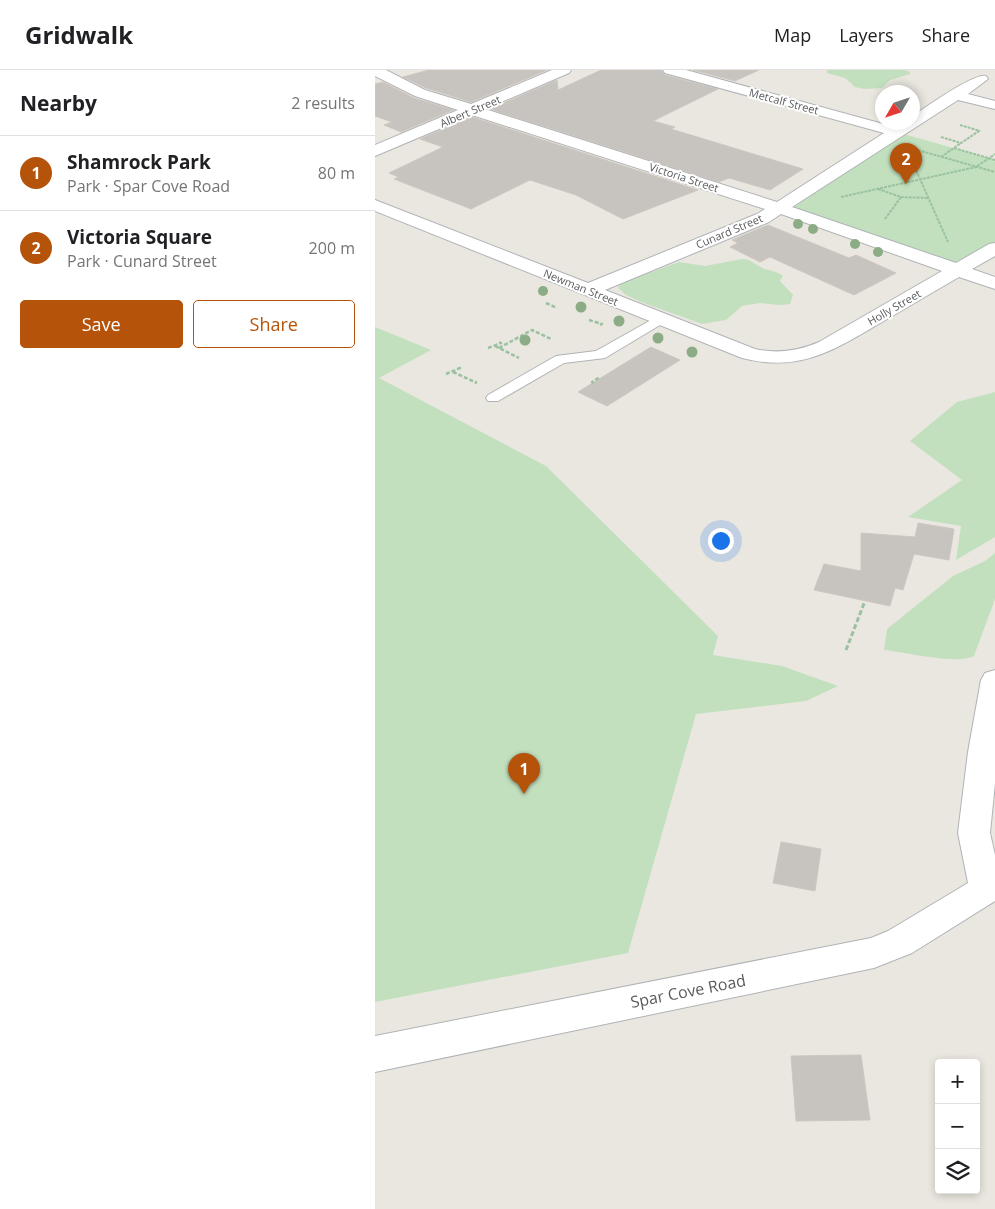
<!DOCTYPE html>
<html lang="en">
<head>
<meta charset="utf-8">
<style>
	body { margin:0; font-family:"Open Sans",sans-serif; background:#f6f6f6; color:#202124 }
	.controls { position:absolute; right:15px; bottom:15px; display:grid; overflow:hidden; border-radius:5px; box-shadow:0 2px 8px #0003 }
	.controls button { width:45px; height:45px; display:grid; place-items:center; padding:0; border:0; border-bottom:1px solid #e0e0e0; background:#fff; color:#202124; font:25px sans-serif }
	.compass { position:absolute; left:500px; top:15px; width:45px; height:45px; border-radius:50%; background:#fff; box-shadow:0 2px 8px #0003; rotate:231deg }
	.you { position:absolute; left:345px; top:470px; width:18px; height:18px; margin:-12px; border:4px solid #fff; border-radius:50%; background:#1a73e8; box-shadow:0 0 0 8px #1a73e833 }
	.badge { display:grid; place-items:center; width:32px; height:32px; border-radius:50%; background:#b45309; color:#fff; font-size:16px; font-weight:700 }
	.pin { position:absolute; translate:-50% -41px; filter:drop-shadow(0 1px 2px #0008) }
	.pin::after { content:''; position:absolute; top:26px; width:18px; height:15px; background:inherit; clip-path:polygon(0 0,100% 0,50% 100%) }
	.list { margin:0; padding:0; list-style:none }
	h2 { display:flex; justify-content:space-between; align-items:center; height:65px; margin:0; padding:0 20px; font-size:21px }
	h2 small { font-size:16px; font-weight:400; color:#757577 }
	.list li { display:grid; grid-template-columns:32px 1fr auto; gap:15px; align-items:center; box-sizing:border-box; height:75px; padding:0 20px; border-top:1px solid #e0e0e0 }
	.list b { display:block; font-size:19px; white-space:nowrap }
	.list p { margin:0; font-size:16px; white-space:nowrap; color:#757577 }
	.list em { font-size:16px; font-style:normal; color:#757577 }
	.actions { display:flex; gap:10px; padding:15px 20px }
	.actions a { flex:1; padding:11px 0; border:1px solid #b45309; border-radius:5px; text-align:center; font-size:18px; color:#b45309 }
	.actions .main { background:#b45309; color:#fff }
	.icon { flex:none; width:28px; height:28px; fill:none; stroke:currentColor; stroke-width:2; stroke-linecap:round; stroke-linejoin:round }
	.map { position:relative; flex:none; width:620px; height:1139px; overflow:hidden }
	header { display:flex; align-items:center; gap:30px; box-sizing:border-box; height:70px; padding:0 25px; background:#fff; border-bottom:1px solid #e0e0e0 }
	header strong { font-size:24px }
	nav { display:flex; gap:28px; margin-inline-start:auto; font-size:18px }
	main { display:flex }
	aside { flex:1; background:#fff }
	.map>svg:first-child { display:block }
	.green { fill:#c2e0be }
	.building { fill:#c7c3be; stroke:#cec7bf }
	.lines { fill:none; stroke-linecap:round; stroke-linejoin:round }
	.service-casing { stroke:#b0b3b6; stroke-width:2 }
	.minor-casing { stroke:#b0b3b6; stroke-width:2 }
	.path-far2 { stroke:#9ac2a0; stroke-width:2; stroke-dasharray:3 1; stroke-linecap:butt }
	.path-far1 { stroke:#9ac2a0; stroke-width:2.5; stroke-dasharray:4 2; stroke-linecap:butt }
	.path { stroke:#9ac2a0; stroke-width:3; stroke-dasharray:5 2.5; stroke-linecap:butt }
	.service { fill:#fff; fill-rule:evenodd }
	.minor { fill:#fff; fill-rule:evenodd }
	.tree { fill:#8cac85 }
	.labels { text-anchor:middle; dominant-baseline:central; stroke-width:4; stroke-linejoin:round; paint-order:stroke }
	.far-street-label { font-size:11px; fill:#595c5f; stroke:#fff }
	.near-street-label { font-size:16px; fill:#595c5f; stroke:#fff }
</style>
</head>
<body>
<header>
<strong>Gridwalk</strong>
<nav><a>Map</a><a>Layers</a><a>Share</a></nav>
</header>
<main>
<aside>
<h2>Nearby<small>2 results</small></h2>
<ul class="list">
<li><span class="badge">1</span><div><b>Shamrock Park</b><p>Park · Spar Cove Road</p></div><em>80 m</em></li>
<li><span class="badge">2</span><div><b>Victoria Square</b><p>Park · Cunard Street</p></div><em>200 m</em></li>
</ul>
<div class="actions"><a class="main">Save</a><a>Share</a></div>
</aside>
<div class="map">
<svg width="620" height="1139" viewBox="0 0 620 1139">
	<rect width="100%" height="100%" fill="#eae7e0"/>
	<path class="green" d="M452 0H530L535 2V4L515 10 507 18 489 19 480 17 470 8 452 3Z
		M522 62 620 90V178L583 200 404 138Z
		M367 189C377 189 381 196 390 199 397 201 401 201 408 206L405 211 418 225 415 234 405 235 385 233 367 236 351 250 327 254 266 232 251 225 243 218 246 213 304 192 330 196Z
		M0 257 56 280 4 308 171 396 343 566 338 585 407 596 463 616 431 631 321 644 253 883 0 932Z
		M620 322V467L581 490 586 456 533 447 587 410 535 371 582 332Z
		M620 483V529L599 586C582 595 530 582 509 580L512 559 578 506 610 491Z"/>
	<path class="building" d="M54 0H172L96 32 51 18 28 7Z
		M226 0H286L290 5 343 19 278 51 300 57 296 59 428 99 395 120 354 108 344 112 115 39 182 10 183 20Z
		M318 0H384L360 11Z
		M8 12 39 28 78 40 26 62 9 55 17 52 0 46V14Z
		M97 47 323 120 248 149 201 125 155 110 96 139 19 109 24 107 14 103 68 77 45 69Z
		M393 155 474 188 481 185 521 203 479 225 395 187 385 192 355 177 363 173 357 170Z
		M276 277 305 290 232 336 203 322Z
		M543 453 579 459 574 490 539 484 528 520 520 518 515 536 439 520 449 494 486 501V463L540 467Z
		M406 772 446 779 440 821 398 813Z
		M486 985 495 1050 421 1051 416 986Z"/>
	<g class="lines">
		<g class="service-casing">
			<path id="service" d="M285 245 290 246 292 249 290 252 230 288 189 293 123 331H113L111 328 113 325 181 286 221 281Z"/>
		</g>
		<g class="minor-casing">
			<path id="minor" d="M0 0H11L50 20 96 34 177 0H196L194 3 110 39 402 132 509 63 290 3 288 0H311L519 57 526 52H538V46C551 37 599 3 611 6L613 9 593 24 620 31V39L583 30 417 137 581 193 614 174 620 173V186L597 199 620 207V219L584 207C558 222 533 237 507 252 459 280 425 303 367 288L0 141V130L213 213 382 144 390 139 97 45 0 86V75L83 40 40 26 0 6ZM406 144 567 201 444 272C423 281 402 284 380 279L230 220 394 152Z
				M620 600V713L615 763 620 785V831L537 883 499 898 0 1002V966L496 868 513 861 593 813 583 763 593 682 606 610 610 603Z"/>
		</g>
		<path class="path-far2" d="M585 55 605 61
			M566 67 586 73 604 61
			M579 78 620 90
			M539 79 620 102
			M533 82 573 172
			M566 87 586 73
			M503 119 526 127 553 128
			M466 127 601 97 620 84
			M510 149 526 127"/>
		<path class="path-far1" d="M171 233 182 238
			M214 250 227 254 225 255
			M120 276 144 288
			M113 278 126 273 124 272
			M124 278 157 260 176 269
			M78 302 102 313
			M71 304 85 298 83 297
			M219 313 217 312 225 307"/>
		<path class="path" d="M471 580 490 531"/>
		<use href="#service" class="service"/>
		<use href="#minor" class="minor"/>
	</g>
	<g class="tree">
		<circle cx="423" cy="154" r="5"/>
		<circle cx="438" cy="159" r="5"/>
		<circle cx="480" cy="174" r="5"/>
		<circle cx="503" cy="182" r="5"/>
		<circle cx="168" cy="221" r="5"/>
		<circle cx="206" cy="237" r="5.5"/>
		<circle cx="244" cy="251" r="5.5"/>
		<circle cx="283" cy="268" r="5.5"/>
		<circle cx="150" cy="270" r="5.5"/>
		<circle cx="317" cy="282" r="5.5"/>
	</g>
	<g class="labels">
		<g class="far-street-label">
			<text transform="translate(409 31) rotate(15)">Metcalf Street</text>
			<text transform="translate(95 41) rotate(-23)">Albert Street</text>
			<text transform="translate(309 107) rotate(18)">Victoria Street</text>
			<text transform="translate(354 161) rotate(-23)">Cunard Street</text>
			<text transform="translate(206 217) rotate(22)">Newman Street</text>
			<text transform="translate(519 237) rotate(-30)">Holly Street</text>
		</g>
		<g class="near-street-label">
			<text transform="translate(313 921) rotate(-11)">Spar Cove Road</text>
		</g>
	</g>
</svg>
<div class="controls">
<button>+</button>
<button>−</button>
<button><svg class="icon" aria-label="layers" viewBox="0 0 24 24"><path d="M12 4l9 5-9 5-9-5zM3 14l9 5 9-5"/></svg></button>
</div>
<svg class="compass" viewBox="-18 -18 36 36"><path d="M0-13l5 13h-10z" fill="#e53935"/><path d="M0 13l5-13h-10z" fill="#757577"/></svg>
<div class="you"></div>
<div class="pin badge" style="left:149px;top:724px">1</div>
<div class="pin badge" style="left:531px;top:114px">2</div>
</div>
</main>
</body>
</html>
